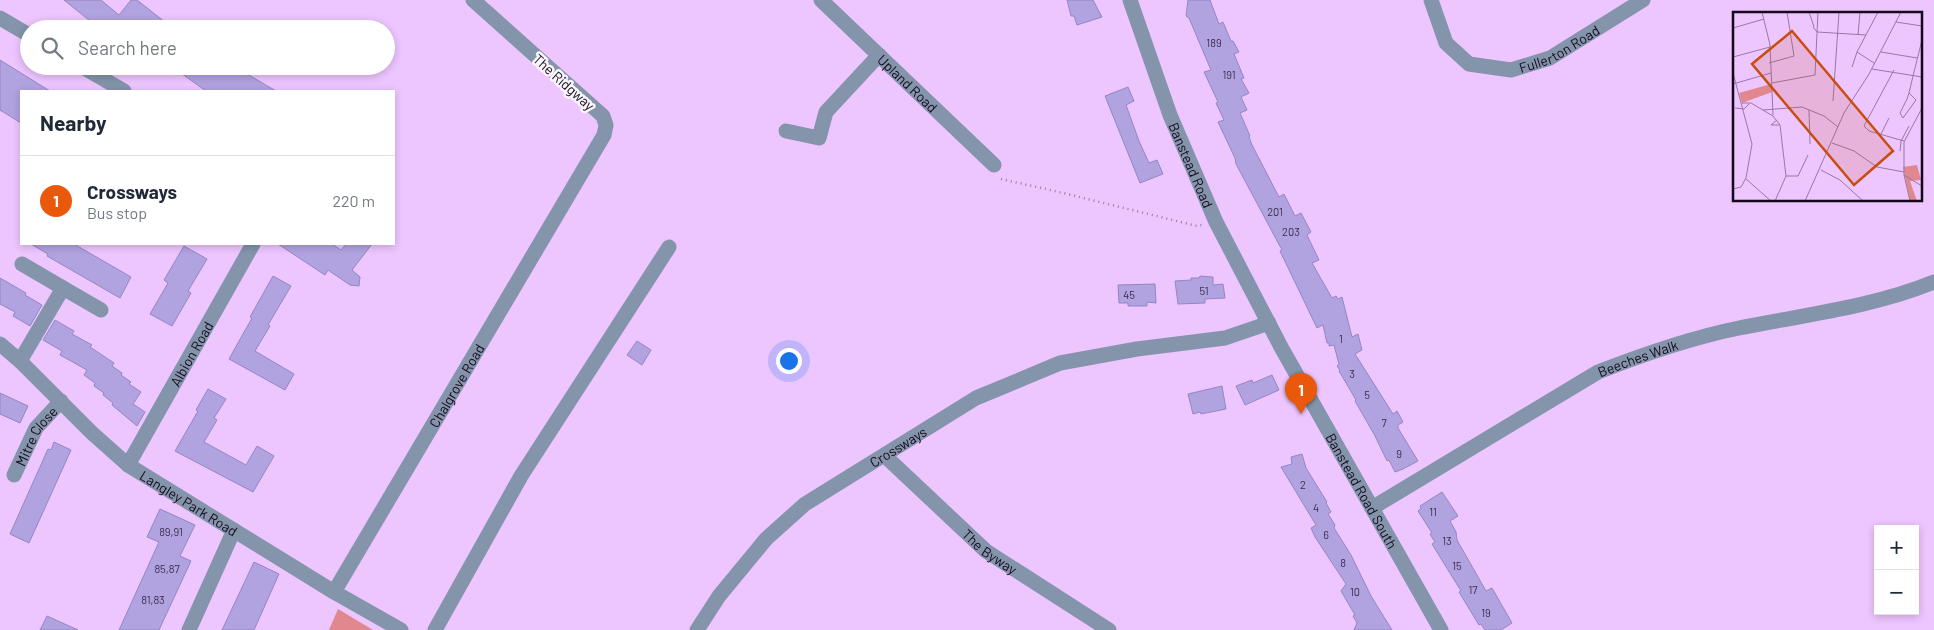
<!DOCTYPE html>
<html lang="en">
<head>
<meta charset="utf-8">
<style>
	body { margin:0; font-family:Barlow,sans-serif; background:#f2f2f3; color:#1f2937 }
	.controls { position:absolute; right:15px; bottom:15px; display:grid; overflow:hidden; border-radius:0px; box-shadow:0 2px 8px #0003 }
	.controls button { width:45px; height:45px; display:grid; place-items:center; padding:0; border:0; border-bottom:1px solid #e0e1e3; background:#fff; color:#1f2937; font:25px sans-serif }
	.you { position:absolute; left:788px; top:360px; width:18px; height:18px; margin:-12px; border:4px solid #fff; border-radius:50%; background:#1a73e8; box-shadow:0 0 0 8px #1a73e833 }
	.badge { display:grid; place-items:center; width:32px; height:32px; border-radius:50%; background:#ea580c; color:#fff; font-size:16px; font-weight:700 }
	.pin { position:absolute; translate:-50% -41px; filter:drop-shadow(0 1px 2px #0008) }
	.pin::after { content:''; position:absolute; top:26px; width:18px; height:15px; background:inherit; clip-path:polygon(0 0,100% 0,50% 100%) }
	.list { margin:0; padding:0; list-style:none }
	h2 { display:flex; justify-content:space-between; align-items:center; height:65px; margin:0; padding:0 20px; font-size:21px }
	h2 small { font-size:16px; font-weight:400; color:#747a83 }
	.list li { display:grid; grid-template-columns:32px 1fr auto; gap:15px; align-items:center; box-sizing:border-box; height:90px; padding:0 20px; border-top:1px solid #e0e1e3 }
	.list b { display:block; font-size:19px; white-space:nowrap }
	.list p { margin:0; font-size:16px; white-space:nowrap; color:#747a83 }
	.list em { font-size:16px; font-style:normal; color:#747a83 }
	.icon { flex:none; width:28px; height:28px; fill:none; stroke:currentColor; stroke-width:2; stroke-linecap:round; stroke-linejoin:round }
	.map { position:relative; flex:none; width:1934px; height:630px; overflow:hidden }
	.search { position:absolute; background:#fff; box-shadow:0 2px 8px #0003; left:20px; top:20px; width:375px; height:55px; display:flex; align-items:center; gap:12px; box-sizing:border-box; padding:0 18px; border-radius:28px; color:#747a83; font-size:19px }
	.panel { position:absolute; background:#fff; box-shadow:0 2px 8px #0003; left:20px; top:90px; width:375px; height:155px; border-radius:0px }
	.map>svg:first-child { display:block }
	.green { fill:#e1888f }
	.building { fill:#b1a2e0; stroke:#9586c2 }
	.lines { fill:none; stroke-linecap:round; stroke-linejoin:round }
	.path { stroke:#997ca6; stroke-width:2.5; stroke-dasharray:1 4; stroke-linecap:butt }
	.minor { stroke:#8394ab; stroke-width:15 }
	.labels { text-anchor:middle; dominant-baseline:central; stroke-width:5; stroke-linejoin:round; paint-order:stroke }
	.number-label { font-size:11px; fill:#3c2e4c }
	.street-label { font-size:14px; fill:#15081b; stroke:#f9f5fb }
	.inset-road { fill:none; stroke:#9779a4; stroke-width:1 }
	.view { fill:#c84d0e; fill-opacity:0.15; stroke:#c84d0e; stroke-width:2.5 }
	.inset-edge { fill:none; stroke:#15081b; stroke-width:2.5 }
</style>
</head>
<body>
<div class="map">
<svg width="1934" height="630" viewBox="0 0 1934 630">
	<rect width="100%" height="100%" fill="#edc5ff"/>
	<path class="green" d="M338 609 373 630H329Z"/>
	<path class="building" d="M64 0H101L119 15 131 0H137L174 29H100Z
		M1067 0H1093L1102 17 1077 25 1074 16H1071Z
		M1188 0H1210L1219 24 1223 22 1231 41H1233L1239 52 1234 54 1244 78 1241 79 1249 93 1241 97 1247 110 1240 113 1250 136 1249 137 1252 145 1279 197 1284 194 1295 216 1301 213 1311 232 1307 235 1319 260 1312 263 1332 298 1336 296 1338 299 1342 297 1352 337 1358 334 1362 350 1355 354 1393 414 1397 411 1403 422 1398 425V428L1418 461 1403 469 1395 472 1389 460 1387 461 1374 434 1355 401 1356 400 1339 371 1340 370 1337 366 1339 364 1334 345 1329 346V343H1327L1323 325 1317 328 1280 251 1282 250 1236 164 1235 158 1218 122 1224 120 1216 103 1218 102 1204 72 1211 70 1189 18 1186 16Z
		M0 60 50 91H21V123L0 110Z
		M171 66H246L242 71 276 91H206Z
		M1128 87 1134 101 1126 105 1139 141 1149 163 1157 160 1163 174 1140 183 1105 96Z
		M31 244H74L131 277 120 298 47 256 48 254Z
		M278 244H332L341 250 346 244H372L352 270 360 277 359 286 350 285 328 270 325 275Z
		M184 246 207 259 188 291 191 293 172 326 150 314 168 283 164 280Z
		M273 276 291 286 268 325 270 326 255 351 294 374 285 390 229 359 252 318 250 317Z
		M1200 276 1213 277V285L1223 284 1225 298 1205 299V303L1178 304 1175 281 1191 280V278H1199Z
		M0 278 26 293 25 295 42 305 30 326 13 316 15 312 0 304Z
		M1155 284 1156 303 1147 302V306H1128V303H1119L1118 285Z
		M55 320 74 331 72 334 92 345 90 347 114 363 112 366 122 373 121 375 131 382 129 384 141 392 133 404 145 412 137 426 112 405 113 403 103 395 104 393 94 386 95 383 84 375 87 370 60 355 62 351 43 340Z
		M637 341 651 350 642 365 627 355Z
		M1272 375 1279 390 1245 405 1236 386 1252 380 1253 383Z
		M1222 386 1226 409 1201 414 1200 412 1193 414 1188 394Z
		M208 389 226 399 214 418 217 420 204 442 246 465 257 446 274 456 253 492 175 451 198 411 196 410Z
		M0 393 28 406 20 423 0 414Z
		M54 442 71 450 29 543 10 534 48 449 51 450Z
		M1302 454 1306 468 1327 502 1326 503 1331 512 1328 514 1335 525 1334 528 1351 555 1371 596 1392 630H1354L1357 623 1353 616 1355 615 1341 591 1346 584 1315 537 1311 528 1316 525 1281 467 1292 464 1291 457Z
		M1442 492 1458 516 1450 521 1456 532 1457 540 1486 591 1492 588 1512 623 1501 630H1485L1481 624 1479 625 1459 592 1461 591 1432 544 1435 542 1430 534 1432 533 1418 511 1421 508 1420 506Z
		M160 509 195 525 180 556 191 561 159 630H119L159 542 147 537Z
		M254 562 279 574 254 630H222Z
		M47 616 78 630H40Z"/>
	<g class="lines">
		<path class="path" d="M1001 179 1059 192 1197 226 1202 225"/>
		<g class="minor">
			<path id="s1" d="M821 0 994 165"/>
			<path id="s2" d="M1130 0 1170 115 1216 222 1281 347 1441 630"/>
			<path id="s3" d="M1431 0 1446 43 1469 64 1511 70 1550 58 1643 0"/>
			<path d="M0 18 29 35"/>
			<path d="M81 66 124 91"/>
			<path d="M786 131 819 138 826 112 879 55"/>
			<path d="M63 288 101 310"/>
			<path id="s4" d="M0 344 20 361 92 433 128 465 334 592 401 630"/>
			<path d="M20 361 63 288 22 264"/>
			<path id="s5" d="M885 456 986 551 1109 630"/>
			<path id="s6" d="M128 465 253 244"/>
			<path id="s7" d="M14 475 36 428 61 401"/>
			<path id="s8" d="M1372 508 1598 372C1644 354 1690 338 1739 328 1804 315 1873 307 1934 282"/>
			<path id="s9" d="M334 592 604 135 606 125 603 116 473 0"/>
			<path d="M189 630 234 530"/>
			<path d="M435 630 521 476 669 247"/>
			<path id="s10" d="M697 630 719 596 766 539 805 504 976 398 1060 363 1137 349 1225 338 1269 323"/>
		</g>
	</g>
	<g class="labels">
		<g class="number-label">
			<text x="1214" y="42">189</text>
			<text x="1229" y="74">191</text>
			<text x="1275" y="211">201</text>
			<text x="1291" y="231">203</text>
			<text x="1204" y="290">51</text>
			<text x="1129" y="294">45</text>
			<text x="1341" y="338">1</text>
			<text x="1352" y="373">3</text>
			<text x="1367" y="394">5</text>
			<text x="1384" y="422">7</text>
			<text x="1399" y="453">9</text>
			<text x="1303" y="484">2</text>
			<text x="1316" y="507">4</text>
			<text x="1433" y="511">11</text>
			<text x="171" y="531">89,91</text>
			<text x="1326" y="534">6</text>
			<text x="1447" y="540">13</text>
			<text x="1343" y="562">8</text>
			<text x="1457" y="565">15</text>
			<text x="167" y="568">85,87</text>
			<text x="1473" y="589">17</text>
			<text x="1355" y="591">10</text>
			<text x="153" y="599">81,83</text>
			<text x="1486" y="612">19</text>
		</g>
		<g class="street-label">
			<text stroke="none"><textPath href="#s3" startOffset="172">Fullerton Road</textPath></text>
			<text transform="translate(564 82) rotate(42)">The Ridgway</text>
			<text stroke="none"><textPath href="#s1" startOffset="120">Upland Road</textPath></text>
			<text stroke="none"><textPath href="#s2" startOffset="176">Banstead Road</textPath></text>
			<text stroke="none"><textPath href="#s6" startOffset="128">Albion Road</textPath></text>
			<text stroke="none"><textPath href="#s8" startOffset="306">Beeches Walk</textPath></text>
			<text stroke="none"><textPath href="#s9" startOffset="240">Chalgrove Road</textPath></text>
			<text stroke="none"><textPath href="#s7" startOffset="45">Mitre Close</textPath></text>
			<text stroke="none"><textPath href="#s10" startOffset="276">Crossways</textPath></text>
			<text stroke="none"><textPath href="#s2" startOffset="544">Banstead Road South</textPath></text>
			<text stroke="none"><textPath href="#s4" startOffset="248">Langley Park Road</textPath></text>
			<text stroke="none"><textPath href="#s5" startOffset="142">The Byway</textPath></text>
		</g>
	</g>
	<g transform="translate(1733 12)">
		<rect width="189" height="189" fill="#edc5ff"/>
		<path d="M38 72 39 80 9 91 6 81ZM184 153 188 168 177 169 184 189H177L170 155Z" fill="#e1888f"/>
		<path class="inset-road" d="M29 0 37 33 40 103M76 0 81 15M163 10 189 14M80 15 84 20 133 23M0 16 31 7M125 23 127 0M148 40 184 46M0 45 37 35M36 51 61 44 54 0M141 51 124 40 145 0M119 55 124 40M139 57 189 65M161 58 131 114 136 119 171 129M0 61 19 132 13 166 8 175 0 177M39 71 82 63 85 0M0 72 38 61M176 81 183 88 170 106 167 101 174 87 176 81 180 64 189 28M100 89 106 0M9 91H18L40 104 47 113 53 164 42 189M2 96 11 97 16 92M30 98 69 95 91 104 105 115M76 98 77 132M44 108 38 113H46M148 122 156 106M99 131 121 139 144 155 171 160M167 139 168 129 176 114M88 158 107 168 130 189M171 163 189 174M53 164H65L75 143M13 167 38 189M72 189 111 101 136 62 168 0M177 189 171 163V130L189 96"/>
		<path class="view" d="M59 19 160 139 121 173 19 52Z"/>
		<rect width="189" height="189" class="inset-edge"/>
	</g>
</svg>
<div class="controls">
<button>+</button>
<button>−</button>
</div>
<div class="you"></div>
<div class="pin badge" style="left:1301px;top:414px">1</div>
<div class="search"><svg class="icon" aria-label="search" viewBox="0 0 24 24"><circle cx="10" cy="10" r="6"/><path d="M15 15l6 6"/></svg>Search here</div>
<section class="panel">
<h2>Nearby<small></small></h2>
<ul class="list">
<li><span class="badge">1</span><div><b>Crossways</b><p>Bus stop</p></div><em>220 m</em></li>
</ul>
</section>
</div>
</body>
</html>
